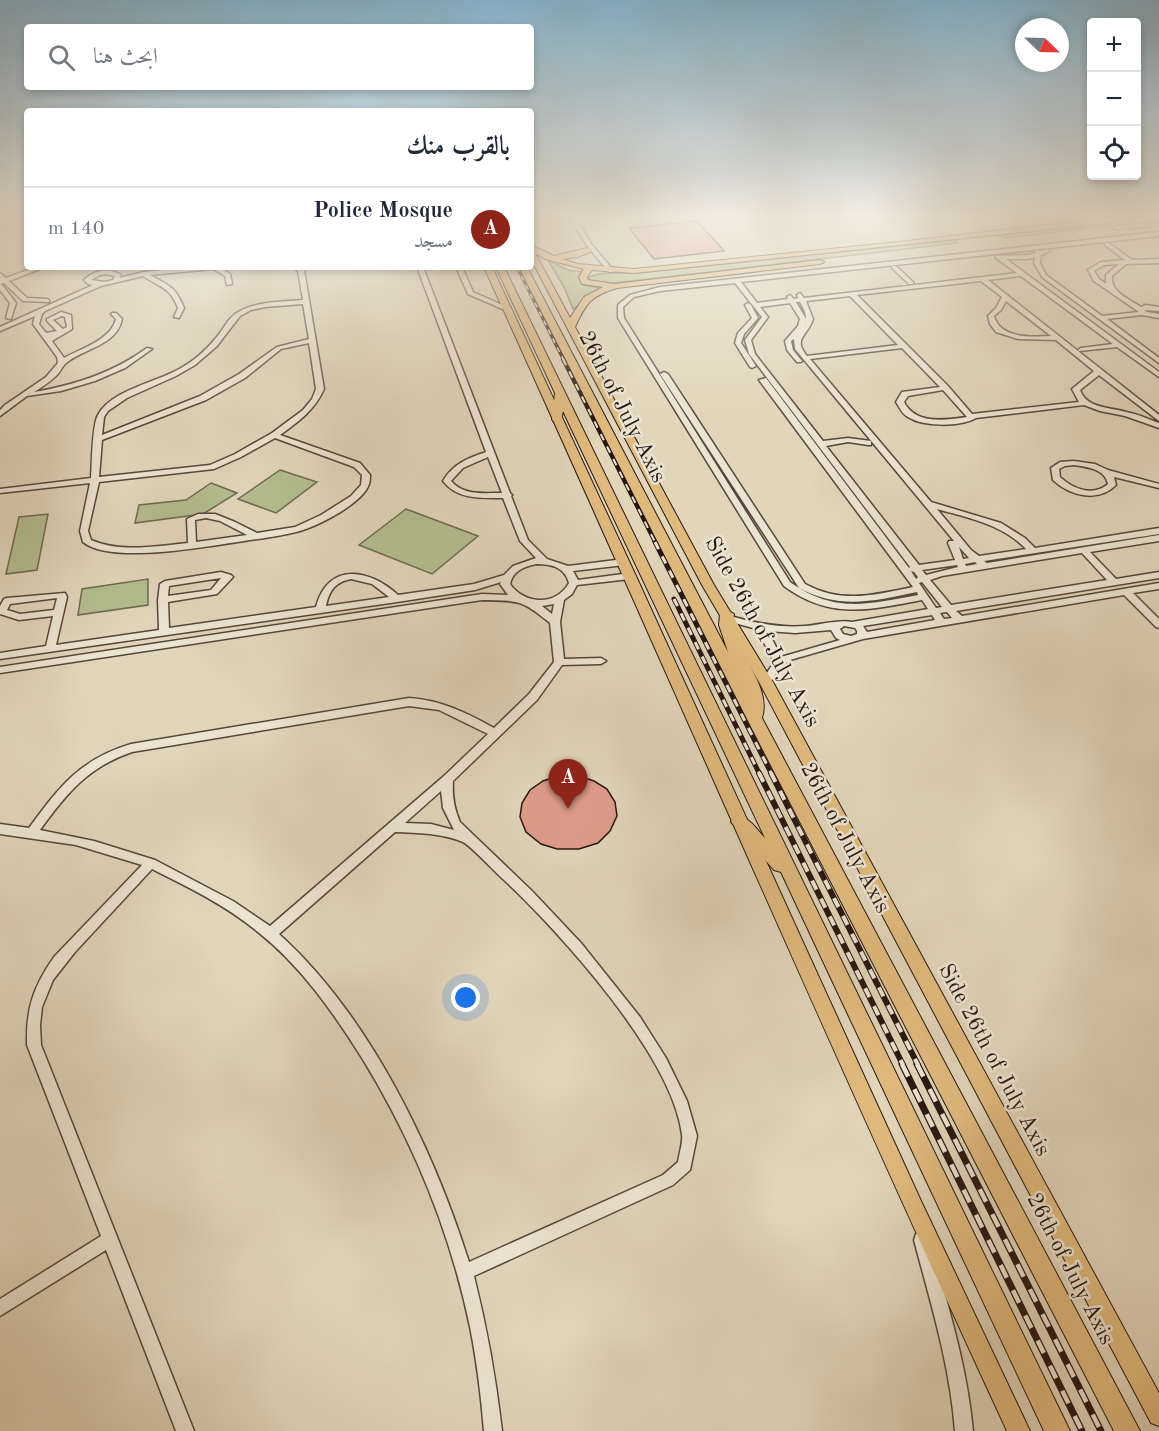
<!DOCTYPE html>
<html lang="ar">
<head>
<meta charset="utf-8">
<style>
	body { margin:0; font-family:"Old Standard TT",Amiri,serif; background:#f2f2f3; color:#1f2937; direction:rtl }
	.controls { position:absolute; right:18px; top:18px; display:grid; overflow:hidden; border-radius:6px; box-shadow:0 3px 9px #0003 }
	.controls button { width:54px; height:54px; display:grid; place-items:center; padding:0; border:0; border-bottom:2px solid #e0e1e3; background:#fff; color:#1f2937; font:30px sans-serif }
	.compass { position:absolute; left:1015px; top:18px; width:54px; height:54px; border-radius:50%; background:#fff; box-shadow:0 3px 9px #0003; rotate:113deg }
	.you { position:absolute; left:466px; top:998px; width:21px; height:21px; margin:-15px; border:4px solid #fff; border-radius:50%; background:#1a73e8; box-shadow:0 0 0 9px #1a73e833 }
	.badge { display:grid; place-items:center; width:39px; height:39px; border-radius:50%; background:#8f2418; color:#fff; font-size:20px; font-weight:700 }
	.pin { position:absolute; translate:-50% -50px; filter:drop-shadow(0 2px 3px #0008) }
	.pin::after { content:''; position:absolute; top:32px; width:21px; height:18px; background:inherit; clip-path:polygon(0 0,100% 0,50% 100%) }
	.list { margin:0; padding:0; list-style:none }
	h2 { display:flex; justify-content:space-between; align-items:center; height:78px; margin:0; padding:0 24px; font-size:26px }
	h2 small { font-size:20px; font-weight:400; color:#747a83 }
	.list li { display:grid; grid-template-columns:39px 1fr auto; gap:18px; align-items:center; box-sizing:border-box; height:84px; padding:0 24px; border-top:2px solid #e0e1e3 }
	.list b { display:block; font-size:22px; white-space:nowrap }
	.list p { margin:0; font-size:20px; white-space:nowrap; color:#747a83 }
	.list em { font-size:20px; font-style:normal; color:#747a83 }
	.icon { flex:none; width:33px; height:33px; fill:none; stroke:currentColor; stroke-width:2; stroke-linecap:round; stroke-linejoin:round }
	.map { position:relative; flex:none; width:1159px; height:1431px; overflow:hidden; direction:ltr }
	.search { position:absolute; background:#fff; box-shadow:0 3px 9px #0003; left:24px; top:24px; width:510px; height:66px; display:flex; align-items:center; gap:15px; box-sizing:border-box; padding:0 21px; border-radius:6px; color:#747a83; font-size:22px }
	.panel { position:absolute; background:#fff; box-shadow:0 3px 9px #0003; left:24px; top:108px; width:510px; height:162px; border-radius:6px; direction:rtl }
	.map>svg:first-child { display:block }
	.green { fill:#b3bd8f; stroke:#6d6a50; stroke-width:1.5 }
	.building { fill:#dd9c8a; stroke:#271711; stroke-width:1.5 }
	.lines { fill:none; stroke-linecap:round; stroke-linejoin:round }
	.minor-casing { stroke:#56463b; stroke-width:3 }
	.major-casing { stroke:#271711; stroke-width:2 }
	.highway-casing { stroke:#271711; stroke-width:2 }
	.minor { fill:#ece4d2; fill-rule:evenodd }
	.major { fill:#e0ba7d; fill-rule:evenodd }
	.highway { fill:#e0ba7d; fill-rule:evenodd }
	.rail-far4-casing { stroke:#271711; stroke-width:3 }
	.rail-far3-casing { stroke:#271711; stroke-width:4 }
	.rail-far2-casing { stroke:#271711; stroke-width:5 }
	.rail-far1-casing { stroke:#271711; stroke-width:6 }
	.rail-casing { stroke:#271711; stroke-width:7 }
	.rail-far4 { stroke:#ece4d2; stroke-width:1.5; stroke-dasharray:5; stroke-linecap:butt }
	.rail-far3 { stroke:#ece4d2; stroke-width:2; stroke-dasharray:7; stroke-linecap:butt }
	.rail-far2 { stroke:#ece4d2; stroke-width:3; stroke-dasharray:8; stroke-linecap:butt }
	.rail-far1 { stroke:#ece4d2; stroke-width:4; stroke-dasharray:10; stroke-linecap:butt }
	.rail { stroke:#ece4d2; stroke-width:4.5; stroke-dasharray:14; stroke-linecap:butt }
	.labels { text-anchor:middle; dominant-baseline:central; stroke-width:5; stroke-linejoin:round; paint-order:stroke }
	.street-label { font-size:22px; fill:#271711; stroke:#ece4d2 }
</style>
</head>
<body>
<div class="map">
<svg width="1159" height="1431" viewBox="0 0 1159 1431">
	<rect width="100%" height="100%" fill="#e1d5ba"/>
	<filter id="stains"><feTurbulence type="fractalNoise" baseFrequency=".00333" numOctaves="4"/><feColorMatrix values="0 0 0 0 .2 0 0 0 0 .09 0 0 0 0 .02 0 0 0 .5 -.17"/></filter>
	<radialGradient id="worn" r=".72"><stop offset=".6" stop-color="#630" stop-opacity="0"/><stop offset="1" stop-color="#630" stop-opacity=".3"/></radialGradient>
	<path class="green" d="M1128 219 1132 223 1006 238 999 236Z
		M954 240 957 243 606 284 592 282 588 278C599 270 625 274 639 273Z
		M548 260 570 271H581L579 278 584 285 603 288 573 309 564 287Z
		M280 470 317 482 276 513 238 499Z
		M211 483 237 493 203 514 135 523 139 505 186 500Z
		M406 509 478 536 432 574 359 545Z
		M48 514 37 570 6 574 19 517Z
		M148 579V605L78 615 82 589Z"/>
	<path class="building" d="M697 221 724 251 654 259 629 228Z
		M561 775H576L594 781 607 789 615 802 617 816 610 831 598 843 579 849H557L541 844 526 832 520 817 522 803 530 790 543 781Z"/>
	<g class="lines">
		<g class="minor-casing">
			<path id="minor" d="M568 215H574L592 245 613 270V272H609L588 247Z
				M1159 232V236L741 282 757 303 788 299 787 297 790 295 794 299 798 298 797 295 800 293 804 298 1017 273 996 258V256L1028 255 1035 253 1036 250 1041 251 1047 249 1050 251 1041 255 1040 263 1046 275 1102 316 1139 312 1094 281 1088 270 1101 262 1125 260 1105 245V243H1109L1132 260 1159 259V263L1126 264 1112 276C1110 292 1129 299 1141 307L1146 305 1159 307V311L1144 310 1147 312 1159 314V318L1142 315 1107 319 1159 358V363L1042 277 1034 263 1035 257 1028 259H1006L1159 372V377L1117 347 1079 351 1078 350 1081 348 1113 344 1021 276 988 280 1159 415V421L1099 375 1080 390C1087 409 1110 407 1126 412 1138 414 1148 419 1159 423V428L1125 416 1100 411 1084 405 976 418C961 427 923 427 908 417 902 414 900 408 896 402L902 392 940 387 902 348 810 359 931 502 1001 523 1025 538 1035 548 1159 528V534L984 561 987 563 1159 535V541L1090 552 1116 579 1159 572V578L956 611 962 616 1159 583V589L1133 593 1159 619V628L1156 627 1124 595 863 639 790 660 779 668 770 684H762L761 682 774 662 757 629 727 621 725 619 727 617 730 616C755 623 779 628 805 626 819 625 840 619 852 622L928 609 922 600C869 610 830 620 784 586L618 318V305L630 295 660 287ZM1119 264 1106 275V284L1099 279 1094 271 1104 265ZM981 281 1002 297 996 308 988 316 990 324 996 332 1018 339 1056 340 1094 371 1072 389 1079 402 972 414 948 386 857 295ZM735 283 762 317 745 340 749 354 910 567 909 568 766 378 759 380 913 587C874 595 842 604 805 584L668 374 664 372 660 374 799 588C840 610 874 601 917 592L918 595C868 604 835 614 790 582L624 318 623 307 634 297 660 291ZM850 296 898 345 807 356C792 338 808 336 813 319L806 301ZM1006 301 1051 336C1032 337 1000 339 994 316L1001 310ZM796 302H800C804 309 808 316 805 324L806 319ZM790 303 800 319 798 326 785 341 787 350 797 362H801L802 361 793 350 791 341 794 339 795 349 954 541H949L948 543 955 560 919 565 826 446 848 442 868 445H871V441L848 438 823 441 755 354 751 340 768 317 760 307ZM943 390 967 417C945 420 916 425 904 402L908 396ZM937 509C968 518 1002 524 1026 549L979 556 971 550ZM959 547 969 558 963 559ZM1082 553 1107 580 951 605 930 580 942 576ZM975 562 977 564 966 566 965 564ZM957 565 958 567 926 575 922 570ZM911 571 914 572 918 577 916 579ZM922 582 942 607 936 608 919 583ZM947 612 952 618 944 619 940 613ZM932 615 935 620 867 632 863 626ZM844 626 855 628 857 631V634L851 636 843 634 840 629ZM831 630 836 638 840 640 781 657 768 631 795 633Z
				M892 266H896L913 282V284H909L892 268Z
				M36 267H45L9 281 27 298 47 299 49 300V302L23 301 4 283 0 284V273L6 278Z
				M194 267H219L230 274 232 284 227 285 225 276 213 269 150 275C168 285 176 287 184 308L179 318 174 317 178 308C170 287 160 287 143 276L101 286 45 311 42 314 39 324 46 333 57 331 47 321V319L61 312 71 315 72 329 52 341 64 358C80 349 111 340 116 319L111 314 112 313H116L122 319C117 346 83 348 65 364 62 367 60 372 57 375 50 382 42 387 34 392 75 385 113 373 147 348L152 349 125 368 95 381 61 391 27 396 0 416V410L5 405 46 377 58 363 57 357 33 324 35 316 0 331V327L93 285 88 284 84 280C94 270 109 267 121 275L120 278 143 272ZM106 274 115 276 113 280 105 282 91 280 100 275ZM62 316 65 317 67 327 63 329 53 320Z
				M293 267H300L304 270 324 389C315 410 298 422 280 435L360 463 370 475C370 477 370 482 369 484 363 503 321 524 303 530 284 536 263 538 244 541 208 546 111 565 83 542L80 531 90 483 0 493V489L91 478C92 464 92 425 98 415 111 390 158 382 181 368 194 361 206 350 216 338 224 329 228 317 240 311 259 301 282 302 303 300L298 271ZM303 304 309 339 277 347 239 374 200 396 102 435 104 417 108 411 127 398 176 376 195 365 217 346 240 316 251 310 265 307ZM309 343 316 389 312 399 303 410 272 433 235 454 210 465 99 477 102 440 206 400 245 378 281 349ZM275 438 354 467 362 475 361 485 351 496 321 515 295 527 257 533 235 522 215 514H198L187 519 188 543C156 546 121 553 91 540L88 531 99 482 214 469 241 457ZM206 518 220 521 247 535 196 542 195 520Z
				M417 267H423L510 493 512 495 511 496 528 540 547 559 568 566 624 559 628 562 624 565 573 571 578 580 630 573 635 576 630 579 577 585 572 594 564 600 560 622 564 659 601 658 606 661 601 664 562 665 537 700 453 781C452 796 454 808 460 822L532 891 581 943 640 1017 666 1058 687 1101 697 1136 690 1170 673 1185 474 1276C487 1328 496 1378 502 1431H484C481 1396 477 1362 470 1327 450 1231 413 1141 362 1058 333 1012 301 966 258 932 227 906 188 887 152 869L75 952 53 980 42 1007 40 1025 41 1045 194 1431H176L106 1250 0 1316V1299L101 1236 27 1045C26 1009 33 987 54 957L142 865 76 845 0 834V824L29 828C60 786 79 760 131 744L409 698C441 700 467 713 494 728L529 694 554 662 550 623C521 599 519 601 482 600L0 673V667L482 594 508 595 500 584 501 582 475 590 397 602 0 659V653L46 646 53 616 19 620 0 614V606L4 599 7 598 65 593 67 597 56 645 159 630 158 600 160 584 165 581 221 572 231 575 233 577 217 594 168 602 169 628 316 607C328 561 370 569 398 595L474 584 504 575 513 566 536 558 520 541 503 498C481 498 458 500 443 481 453 464 468 458 486 452ZM488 457 502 493C484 493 464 496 451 481L463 468ZM536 564C551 564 565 567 569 583 556 606 525 605 510 584 513 571 523 567 536 564ZM221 578 211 590 168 596 169 586ZM351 579 372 584 389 597 326 606C329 591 335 582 351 579ZM57 598 54 610 20 614 7 610 10 604ZM554 604 552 614 542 606ZM409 706 439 710 488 734 444 776 270 926 233 901 155 860 94 841 40 830C67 793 88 767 132 752ZM441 791 443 808 454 830 431 824 405 823ZM395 832C418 833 442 833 463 842 470 845 495 872 503 879 560 932 673 1057 682 1135 683 1143 679 1154 678 1162L663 1175 469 1262C433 1148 369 1015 279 934Z
				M456 267H462L473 292 509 308V310H505L468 294Z
				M0 284 2 285 16 303 11 319 6 318 10 303 0 290Z
				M748 303 751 305 758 318 744 334 741 343 756 366 752 368 750 367 735 343 738 333 752 318 745 305Z
				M1074 461 1095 464 1108 470 1159 484V488L1114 477 1116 485C1098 503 1070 496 1053 480L1051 468 1060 462ZM1074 465C1088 467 1105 469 1108 484 1093 497 1073 489 1060 477L1059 469 1065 466Z
				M922 1232 928 1234 930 1240C947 1303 967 1365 973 1431H955C950 1365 931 1304 914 1240L916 1234Z"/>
		</g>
		<g class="major-casing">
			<path id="major" d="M1132 215H1147L1100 224 634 273 592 270 587 277 588 280 614 284 820 260 824 262 820 264 617 288C591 296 586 303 575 327L714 585 773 682 1159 1393V1426L1151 1423 759 682 702 585 531 259V245L554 256 587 248 591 250 590 252 578 257 562 259 578 264 634 269 899 242ZM535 253 545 259 584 269 579 277 582 284 603 287 584 297 570 318Z
				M1159 222V226L1116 230 1112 228 1116 226Z
				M484 267H492L636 576 922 1203 1030 1431H1007C828 1045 660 654 484 267Z"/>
		</g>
		<g class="highway-casing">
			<path id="highway" d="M496 267H504L1070 1431H1044L781 872 774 870 731 822 733 817C747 813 756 829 765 838L563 411 561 421H553L552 419 555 393Z
				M519 267H527L728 652 719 625 720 614 727 610 734 614C729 651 773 682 762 718L1140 1431H1114L747 719Z"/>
		</g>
		<use href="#minor" class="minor"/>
		<use href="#major" class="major"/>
		<use href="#highway" class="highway"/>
		<g class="rail-far4-casing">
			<path id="rail-far4" d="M517 267 564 361"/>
		</g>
		<g class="rail-far3-casing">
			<path id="rail-far3" d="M563 359 656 544"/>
		</g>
		<g class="rail-far2-casing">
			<path id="rail-far2" d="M655 542 772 775
				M674 599 760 775"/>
		</g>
		<g class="rail-far1-casing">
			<path id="rail-far1" d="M759 773 903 1065
				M771 773 918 1065"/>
		</g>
		<g class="rail-casing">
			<path id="rail" d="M902 1064 1082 1431
				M917 1064 1101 1431"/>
		</g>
		<use href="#rail-far4" class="rail-far4"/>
		<use href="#rail-far3" class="rail-far3"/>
		<use href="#rail-far2" class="rail-far2"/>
		<use href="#rail-far1" class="rail-far1"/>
		<use href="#rail" class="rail"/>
	</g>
	<linearGradient id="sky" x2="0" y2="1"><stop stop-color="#86b6d2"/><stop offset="0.52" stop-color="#f2ece0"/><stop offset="1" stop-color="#f2ece0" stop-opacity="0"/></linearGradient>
	<rect width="1159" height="415" fill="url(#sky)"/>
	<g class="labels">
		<g class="street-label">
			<text transform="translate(622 407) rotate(63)">26th of July Axis</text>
			<text transform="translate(762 632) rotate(61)">Side 26th of July Axis</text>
			<text transform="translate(845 838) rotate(62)">26th of July Axis</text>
			<text transform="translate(994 1060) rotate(62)">Side 26th of July Axis</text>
			<text transform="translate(1070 1269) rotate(63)">26th of July Axis</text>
		</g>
	</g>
	<rect width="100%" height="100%" filter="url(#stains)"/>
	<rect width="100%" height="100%" fill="url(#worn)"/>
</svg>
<div class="controls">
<button>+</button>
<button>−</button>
<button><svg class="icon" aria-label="locate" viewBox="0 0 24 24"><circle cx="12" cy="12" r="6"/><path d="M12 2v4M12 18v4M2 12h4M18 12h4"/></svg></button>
</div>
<svg class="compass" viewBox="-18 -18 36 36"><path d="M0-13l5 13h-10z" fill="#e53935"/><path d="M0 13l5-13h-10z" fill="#747a83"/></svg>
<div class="you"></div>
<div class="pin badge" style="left:568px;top:809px">A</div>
<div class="search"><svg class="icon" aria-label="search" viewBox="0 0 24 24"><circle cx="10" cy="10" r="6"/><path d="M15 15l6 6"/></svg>ابحث هنا</div>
<section class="panel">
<h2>بالقرب منك<small></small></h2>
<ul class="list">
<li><span class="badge">A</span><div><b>Police Mosque</b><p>مسجد</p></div><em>140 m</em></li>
</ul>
</section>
</div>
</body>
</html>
